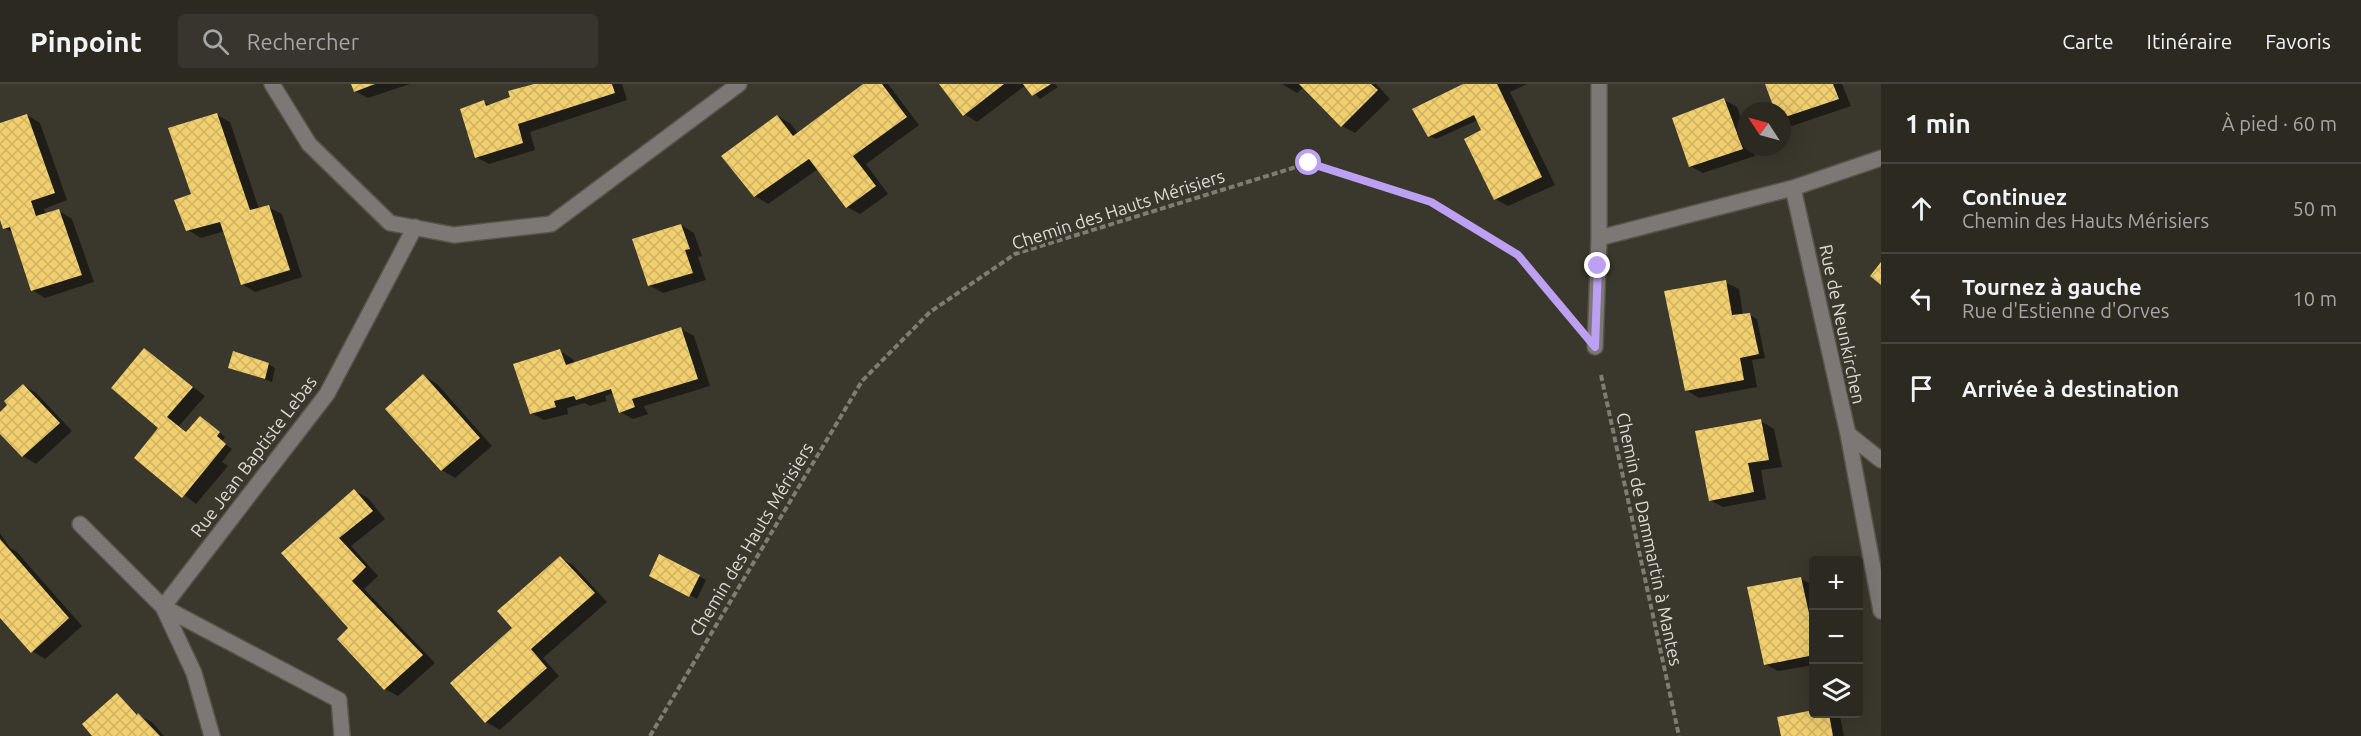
<!DOCTYPE html>
<html lang="fr">
<head>
<meta charset="utf-8">
<style>
	body { margin:0; font-family:Ubuntu,sans-serif; background:#38352e; color:#f1f3f6 }
	.controls { position:absolute; right:18px; bottom:18px; display:grid; overflow:hidden; border-radius:6px; box-shadow:0 6px 24px #0002 }
	.controls button { width:54px; height:54px; display:grid; place-items:center; padding:0; border:0; border-bottom:2px solid #48453f; background:#2c2921; color:#f1f3f6; font:30px sans-serif }
	.compass { position:absolute; left:1737px; top:18px; width:54px; height:54px; border-radius:50%; background:#2c2921; box-shadow:0 6px 24px #0002; rotate:306deg }
	.stop { position:absolute; width:18px; height:18px; margin:-14px; border:4px solid #bca0f2; border-radius:50%; background:#fff }
	.stop.end { background:#bca0f2; border-color:#fff; box-shadow:0 2px 6px #0008 }
	.list { margin:0; padding:0; list-style:none }
	h2 { display:flex; justify-content:space-between; align-items:center; height:78px; margin:0; padding:0 24px; font-size:26px }
	h2 small { font-size:20px; font-weight:400; color:#a6a6a5 }
	.list li { display:grid; grid-template-columns:39px 1fr auto; gap:18px; align-items:center; box-sizing:border-box; height:90px; padding:0 24px; border-top:2px solid #48453f }
	.list b { display:block; font-size:22px; white-space:nowrap }
	.list p { margin:0; font-size:20px; white-space:nowrap; color:#a6a6a5 }
	.list em { font-size:20px; font-style:normal; color:#a6a6a5 }
	.icon { flex:none; width:33px; height:33px; fill:none; stroke:currentColor; stroke-width:2; stroke-linecap:round; stroke-linejoin:round }
	.map { position:relative; flex:none; width:1881px; height:652px; overflow:hidden }
	header { display:flex; align-items:center; gap:36px; box-sizing:border-box; height:84px; padding:0 30px; background:#2c2921; border-bottom:2px solid #48453f }
	header strong { font-size:28px }
	nav { display:flex; gap:33px; margin-inline-start:auto; font-size:21px }
	.search { width:420px; height:54px; background:#38352e; display:flex; align-items:center; gap:15px; box-sizing:border-box; padding:0 21px; border-radius:6px; color:#a6a6a5; font-size:22px }
	main { display:flex }
	aside { flex:1; background:#2c2921 }
	.map>svg:first-child { display:block }
	.shadow { fill:#0007 }
	.building { fill:url(#building-cross-hatch) }
	.lines { fill:none; stroke-linecap:round; stroke-linejoin:round }
	.minor-casing { stroke:#57544a; stroke-width:18 }
	.path { stroke:#7f7d73; stroke-width:4; stroke-dasharray:6 3; stroke-linecap:butt }
	.minor { stroke:#7d7875; stroke-width:15 }
	.route { stroke:#bca0f2; stroke-width:8 }
	.labels { text-anchor:middle; dominant-baseline:central; stroke-width:6; stroke-linejoin:round; paint-order:stroke }
	.street-label { font-size:18px; fill:#dcdad3; stroke:#3a372c }
</style>
</head>
<body>
<header>
<strong>Pinpoint</strong>
<div class="search"><svg class="icon" aria-label="search" viewBox="0 0 24 24"><circle cx="10" cy="10" r="6"/><path d="M15 15l6 6"/></svg>Rechercher</div>
<nav><a>Carte</a><a>Itinéraire</a><a>Favoris</a></nav>
</header>
<main>
<div class="map">
<svg width="1881" height="652" viewBox="0 0 1881 652">
	<defs>
		<pattern id="building-cross-hatch" width="8" height="8" patternUnits="userSpaceOnUse" patternTransform="scale(1.5)"><rect width="8" height="8" fill="#f2cf6e"/><path d="M0 0l8 8M0 8l8-8" fill="none" stroke="#cfb365"/></pattern>
	</defs>
	<rect width="100%" height="100%" fill="#3a372c"/>
	<path class="shadow" d="M353 0H410L368 14 355 7Z
		M539 0H622L627 16 530 48 535 66 489 80 476 73 484 18 491 22Z
		M865 0H888L919 41 866 80 888 110 860 130 847 123 818 85 768 120 755 112 778 32 791 40 798 50Z
		M941 0H1055L1058 3 1040 15 1026 1 977 38 964 30Z
		M1282 0H1376L1390 15 1355 49 1342 42 1304 3 1297 9Z
		M1466 0H1527L1510 8 1555 101 1508 122 1495 115 1483 47 1478 36 1436 55 1429 52Z
		M1767 0H1842L1851 22 1792 42 1782 36V27H1776Z
		M1724 16 1737 23 1746 47V63H1752L1755 72 1703 89 1690 82Z
		M27 31 40 39 67 116 44 125 46 131 59 127 72 135 94 198 45 214 32 206 14 149 4 144 0 131V40Z
		M217 31 230 38 259 125 268 123 282 130 302 193 255 208 242 200 225 147 201 154 188 146Z
		M681 141 694 149 702 172 698 173 706 196 663 209 649 201Z
		M1725 198 1739 205 1743 231H1750L1757 235 1765 274 1752 276 1757 303 1699 314 1686 306Z
		M681 245 694 252 710 302 644 322 648 330 633 335 620 328 614 309 605 312 607 317 590 322 585 319 567 324 568 330 544 336 531 329 560 267 573 275 575 279Z
		M145 266 205 312 179 342 187 348 207 338 225 353 222 357 232 365 222 378 228 382 196 420 136 373 160 344Z
		M268 280 275 284 272 298 230 283Z
		M424 292 437 300 492 362 455 394 442 386Z
		M23 301 36 309 72 347 36 380 23 372 0 347V330Z
		M1761 337 1774 345 1782 383 1761 386 1766 415 1723 423 1710 416Z
		M355 407 368 414 385 435 351 462 378 492 364 505 435 579 398 612 385 605 351 544 283 469Z
		M0 449 10 464 16 467 82 542 45 575 32 567 0 532Z
		M660 472 706 496 697 515 651 491Z
		M560 474 573 481 607 518 543 574 559 592 500 646 486 638 452 599 514 544Z
		M1801 495 1814 502V581L1778 587 1765 580Z
		M117 611 138 631 152 638 164 652H94Z
		M1814 630H1836L1840 632 1844 652H1783Z"/>
	<path class="building" d="M351 0H375L354 8Z
		M534 0H612L615 9 518 40 523 59 475 74 460 25 484 16 486 22 510 13 508 7Z
		M863 0H882L907 33 853 72 876 102 846 124 809 75 754 113 721 72 777 31 793 52Z
		M939 0H1004L963 32Z
		M1023 0H1051L1032 12Z
		M1299 0H1371L1378 6 1341 43Z
		M1463 0H1497L1542 93 1494 116 1464 55 1481 46 1474 31 1428 53 1412 25Z
		M1765 0H1833L1839 15 1782 34V27H1775Z
		M1724 14 1743 65 1689 83 1672 34Z
		M217 29 250 126 269 121 290 186 241 201 220 138 186 147 174 116 191 110 168 44Z
		M27 30 55 109 31 117 36 132 59 125 82 191 31 207 10 143 3 145 0 136V39Z
		M681 140 690 165 685 166 693 189 648 202 632 155Z
		M1881 178V201L1870 192Z
		M1726 196 1732 231 1750 229 1759 270 1740 274 1744 296 1685 307 1664 207Z
		M681 243 698 295 632 315 635 323 619 329 611 305 576 316 574 312 554 317 556 323 530 330 513 280 560 265 566 281Z
		M144 264 193 303 167 333 186 348 200 332 220 348 217 352 226 360 182 414 134 374 158 344 111 304Z
		M233 267 269 279 265 295 228 284Z
		M423 290 480 354 441 387 385 325Z
		M23 300 60 339 22 373 0 350V328L7 321 4 317Z
		M1761 335 1769 376 1748 379 1754 408 1709 417 1695 347Z
		M354 405 373 427 339 454 366 483 352 497 423 571 384 606 337 555 348 544 281 469Z
		M0 455 69 534 31 569 0 534Z
		M659 470 700 491 689 513 649 492Z
		M560 472 595 509 531 565 547 584 485 639 450 599 512 544 497 527Z
		M1801 493 1814 552V571L1764 581 1747 503Z
		M117 609 137 631 138 629 160 652H92L82 640Z
		M1814 626V630H1829L1833 652H1781L1777 633Z"/>
	<g class="lines">
		<g class="minor-casing">
			<path id="minor" d="M272 0 309 60 390 139 454 151 551 140 739 0
				M1793 104 1848 350 1881 527
				M1599 154 1793 104 1881 74
				M1595 263 1599 154V0
				M1848 350 1881 376
				M80 440 163 523 194 589 212 652
				M342 652 339 616 163 523 327 310 415 143"/>
		</g>
		<path class="path" d="M1601 291 1679 652
			M650 652 862 297 930 228 1015 170 1309 79 1431 118 1518 171 1566 229"/>
		<use href="#minor" class="minor"/>
	</g>
	<g class="lines">
		<path class="route" d="M1309 79 1431 118 1518 171 1595 263 1598 182"/>
	</g>
	<g class="labels">
		<g class="street-label">
			<text transform="translate(1118 125) rotate(-18)">Chemin des Hauts Mérisiers</text>
			<text transform="translate(1843 240) rotate(78)">Rue de Neunkirchen</text>
			<text transform="translate(253 372) rotate(-53)">Rue Jean Baptiste Lebas</text>
			<text transform="translate(751 455) rotate(-59)">Chemin des Hauts Mérisiers</text>
			<text transform="translate(1650 455) rotate(78)">Chemin de Dammartin à Mantes</text>
		</g>
	</g>
</svg>
<div class="controls">
<button>+</button>
<button>−</button>
<button><svg class="icon" aria-label="layers" viewBox="0 0 24 24"><path d="M12 4l9 5-9 5-9-5zM3 14l9 5 9-5"/></svg></button>
</div>
<svg class="compass" viewBox="-18 -18 36 36"><path d="M0-13l5 13h-10z" fill="#e53935"/><path d="M0 13l5-13h-10z" fill="#a6a6a5"/></svg>
<div class="stop" style="left:1309px;top:79px"></div>
<div class="stop end" style="left:1598px;top:182px"></div>
</div>
<aside>
<h2>1 min<small>À pied · 60 m</small></h2>
<ul class="list">
<li><svg class="icon" aria-label="ahead" viewBox="0 0 24 24"><path d="M12 20V5M6 11l6-6 6 6"/></svg><div><b>Continuez</b><p>Chemin des Hauts Mérisiers</p></div><em>50 m</em></li>
<li><svg class="icon" aria-label="left" viewBox="0 0 24 24"><path d="M17 20v-9H6M10 6l-5 5 5 5"/></svg><div><b>Tournez à gauche</b><p>Rue d'Estienne d'Orves</p></div><em>10 m</em></li>
<li><svg class="icon" aria-label="arrive" viewBox="0 0 24 24"><path d="M6 21V4h12l-3 4 3 4H6"/></svg><div><b>Arrivée à destination</b></div></li>
</ul>
</aside>
</main>
</body>
</html>
